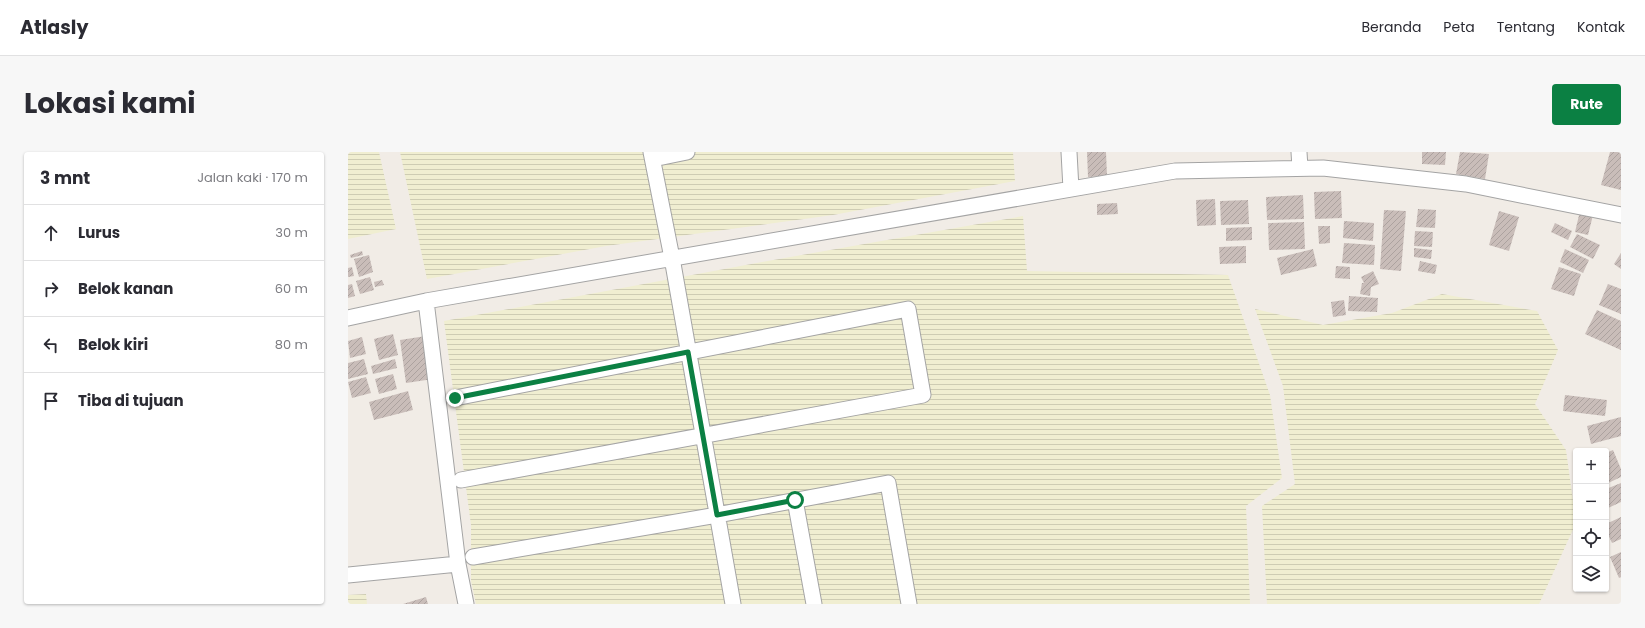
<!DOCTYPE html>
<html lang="id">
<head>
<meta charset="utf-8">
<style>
	body { margin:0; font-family:Poppins,sans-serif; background:#f7f7f7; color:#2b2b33 }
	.controls { position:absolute; right:12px; bottom:12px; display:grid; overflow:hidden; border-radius:4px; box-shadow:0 1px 3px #0004 }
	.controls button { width:36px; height:36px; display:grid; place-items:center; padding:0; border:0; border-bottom:1px solid #e1e1e2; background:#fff; color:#2b2b33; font:20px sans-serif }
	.stop { position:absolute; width:12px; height:12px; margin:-9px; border:3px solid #0b8043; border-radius:50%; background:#fff }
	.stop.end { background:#0b8043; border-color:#fff; box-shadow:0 1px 4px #0008 }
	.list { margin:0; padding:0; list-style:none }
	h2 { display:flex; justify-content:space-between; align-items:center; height:52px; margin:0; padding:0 16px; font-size:17px }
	h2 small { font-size:13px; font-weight:400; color:#7c7c81 }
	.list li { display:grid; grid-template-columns:26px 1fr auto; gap:12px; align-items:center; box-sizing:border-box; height:56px; padding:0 16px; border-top:1px solid #e1e1e2 }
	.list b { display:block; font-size:15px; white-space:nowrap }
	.list em { font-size:13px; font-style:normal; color:#7c7c81 }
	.icon { flex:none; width:22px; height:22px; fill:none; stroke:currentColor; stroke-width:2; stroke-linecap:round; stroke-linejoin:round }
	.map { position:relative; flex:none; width:1273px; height:452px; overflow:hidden; border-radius:4px }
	header { display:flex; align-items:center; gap:24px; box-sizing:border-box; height:56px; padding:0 20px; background:#fff; border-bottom:1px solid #e1e1e2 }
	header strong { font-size:19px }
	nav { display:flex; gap:22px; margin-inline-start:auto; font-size:14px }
	.intro { display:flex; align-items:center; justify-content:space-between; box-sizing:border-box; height:96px; padding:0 24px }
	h1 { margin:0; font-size:28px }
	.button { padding:10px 18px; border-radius:4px; background:#0b8043; color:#fff; font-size:14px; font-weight:700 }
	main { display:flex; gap:24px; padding:0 24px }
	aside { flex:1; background:#fff; border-radius:4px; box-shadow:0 1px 3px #0004 }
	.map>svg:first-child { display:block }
	.farmland { fill:url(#farmland-rules) }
	.building { fill:url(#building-hatch) }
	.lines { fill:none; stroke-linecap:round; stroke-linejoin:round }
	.street-casing { stroke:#a4a4a4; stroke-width:17 }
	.street { stroke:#fff; stroke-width:15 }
	.route { stroke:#0b8043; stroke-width:5 }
</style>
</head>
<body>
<header>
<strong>Atlasly</strong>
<nav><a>Beranda</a><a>Peta</a><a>Tentang</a><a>Kontak</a></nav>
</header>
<div class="intro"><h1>Lokasi kami</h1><a class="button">Rute</a></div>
<main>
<aside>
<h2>3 mnt<small>Jalan kaki · 170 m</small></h2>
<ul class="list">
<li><svg class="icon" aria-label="ahead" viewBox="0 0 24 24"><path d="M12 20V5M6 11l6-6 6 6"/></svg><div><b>Lurus</b></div><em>30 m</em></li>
<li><svg class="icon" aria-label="right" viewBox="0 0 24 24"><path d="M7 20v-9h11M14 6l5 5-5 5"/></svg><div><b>Belok kanan</b></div><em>60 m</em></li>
<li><svg class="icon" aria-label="left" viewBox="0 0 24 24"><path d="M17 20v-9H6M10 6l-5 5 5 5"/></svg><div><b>Belok kiri</b></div><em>80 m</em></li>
<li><svg class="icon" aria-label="arrive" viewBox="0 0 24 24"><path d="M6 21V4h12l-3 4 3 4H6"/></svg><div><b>Tiba di tujuan</b></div></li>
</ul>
</aside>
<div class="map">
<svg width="1273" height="452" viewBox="0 0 1273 452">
	<defs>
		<pattern id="farmland-rules" width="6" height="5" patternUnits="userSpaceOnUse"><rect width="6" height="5" fill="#f0eed1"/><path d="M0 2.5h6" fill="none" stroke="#ceccb3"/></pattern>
		<pattern id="building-hatch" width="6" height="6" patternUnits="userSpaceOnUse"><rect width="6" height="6" fill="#c9bdb9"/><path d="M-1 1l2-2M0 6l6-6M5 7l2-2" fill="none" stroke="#aca29f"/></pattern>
	</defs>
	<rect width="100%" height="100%" fill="#f1ece6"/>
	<path class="farmland" d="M0 0H31L48 77 0 87Z
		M52 0H665L667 29 485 63 258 94 79 127Z
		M675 64 679 119 880 123 922 243 934 326 898 354 902 452H128L123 429V373L96 169 414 110Z
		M1094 142 1189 159 1210 198 1187 252 1218 298 1228 371 1191 452H919L914 354 947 332 935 234 907 157 975 173 1044 161Z
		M18 442 19 452H0V443Z"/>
	<path class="building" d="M739 0H758L759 24 740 25Z
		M1074 0H1098L1097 13 1074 12Z
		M1112 0 1141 2 1137 27 1108 22Z
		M1262 0H1273V38L1253 33Z
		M993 39 994 66 967 67 966 40Z
		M955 43 956 67 919 68 918 45Z
		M867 47 868 73 849 74 848 48Z
		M900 48 901 72 873 73 872 49Z
		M769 51 770 62 749 63V52Z
		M1070 57 1088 58 1087 76 1068 75Z
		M1036 58 1058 59 1053 119 1032 117Z
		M1151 59 1171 65 1161 99 1141 93Z
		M1232 59 1245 63 1240 83 1227 80Z
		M996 69 1026 71 1025 89 995 86Z
		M956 70 957 97 921 98 920 71Z
		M1207 71 1224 79 1220 88 1203 80Z
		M970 74H982V91L971 92Z
		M904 75V88L878 89V76Z
		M1067 79 1085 80 1084 95 1066 94Z
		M1229 82 1252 93 1245 107 1222 95Z
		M996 91 1027 93 1026 113 994 111Z
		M898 94V111L872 112 871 95Z
		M1066 96 1084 98 1083 107 1066 105Z
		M965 97 969 114 933 123 929 106Z
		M1217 97 1241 108 1235 121 1212 110Z
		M14 99 15 103 3 106 2 103Z
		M1273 101V117L1266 112Z
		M21 103 25 120 11 125 6 107Z
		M1072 109 1089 113 1087 122 1070 119Z
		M988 114 1002 115V127L987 126Z
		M4 115 6 124 0 125V116Z
		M1211 115 1233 122 1226 144 1203 137Z
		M1025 119 1031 132 1023 135 1022 144 1012 142 1014 131H1016L1013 125Z
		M22 125 26 138 12 142 8 129Z
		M34 128 36 133 27 135 26 130Z
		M4 132 7 144 0 146V133Z
		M1260 132 1273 137V162L1251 153Z
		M1001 144 1030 146 1029 160 1000 159Z
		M996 148 998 163 985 165 983 150Z
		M1249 158 1273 169V198L1237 182Z
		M45 182 50 203 31 208 26 187Z
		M78 184 85 227 58 231 52 188Z
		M14 185 18 202 2 206 0 189Z
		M16 207 20 222 0 227V211Z
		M47 207 49 216 25 222 23 214Z
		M45 222 49 237 31 242 27 227Z
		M18 225 23 241 4 246 0 230Z
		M60 239 65 258 26 268 21 250Z
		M1217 243 1259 248 1257 264 1215 259Z
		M1273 265V284L1243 292 1239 274Z
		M1265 298 1273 317V325L1258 332V301Z
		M1273 331V350L1258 357V337Z
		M1273 365V387L1264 391 1258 378V372Z
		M1273 400V425L1271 426 1262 405Z
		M78 445 80 452H55Z"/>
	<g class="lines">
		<g class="street-casing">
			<path id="street" d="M303 0 324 106 385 452
				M721 0 723 37
				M951 0 952 16
				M305 7 339 0
				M78 149 110 412 118 452
				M0 166 78 149 827 19 975 16 1118 32 1273 63
				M107 246 560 157 575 243 113 328
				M447 348 466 452
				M125 405 369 363 540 331 561 452
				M0 423 110 412"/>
		</g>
		<use href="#street" class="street"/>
	</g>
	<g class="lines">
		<path class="route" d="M107 246 340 200 369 363 447 348"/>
	</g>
</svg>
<div class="controls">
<button>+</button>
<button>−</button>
<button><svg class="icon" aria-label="locate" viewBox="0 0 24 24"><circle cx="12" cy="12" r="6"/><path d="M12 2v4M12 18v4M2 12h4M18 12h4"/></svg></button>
<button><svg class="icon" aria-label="layers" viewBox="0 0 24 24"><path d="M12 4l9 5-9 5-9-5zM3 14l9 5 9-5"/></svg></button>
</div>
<div class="stop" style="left:447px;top:348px"></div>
<div class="stop end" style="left:107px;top:246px"></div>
</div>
</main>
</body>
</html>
